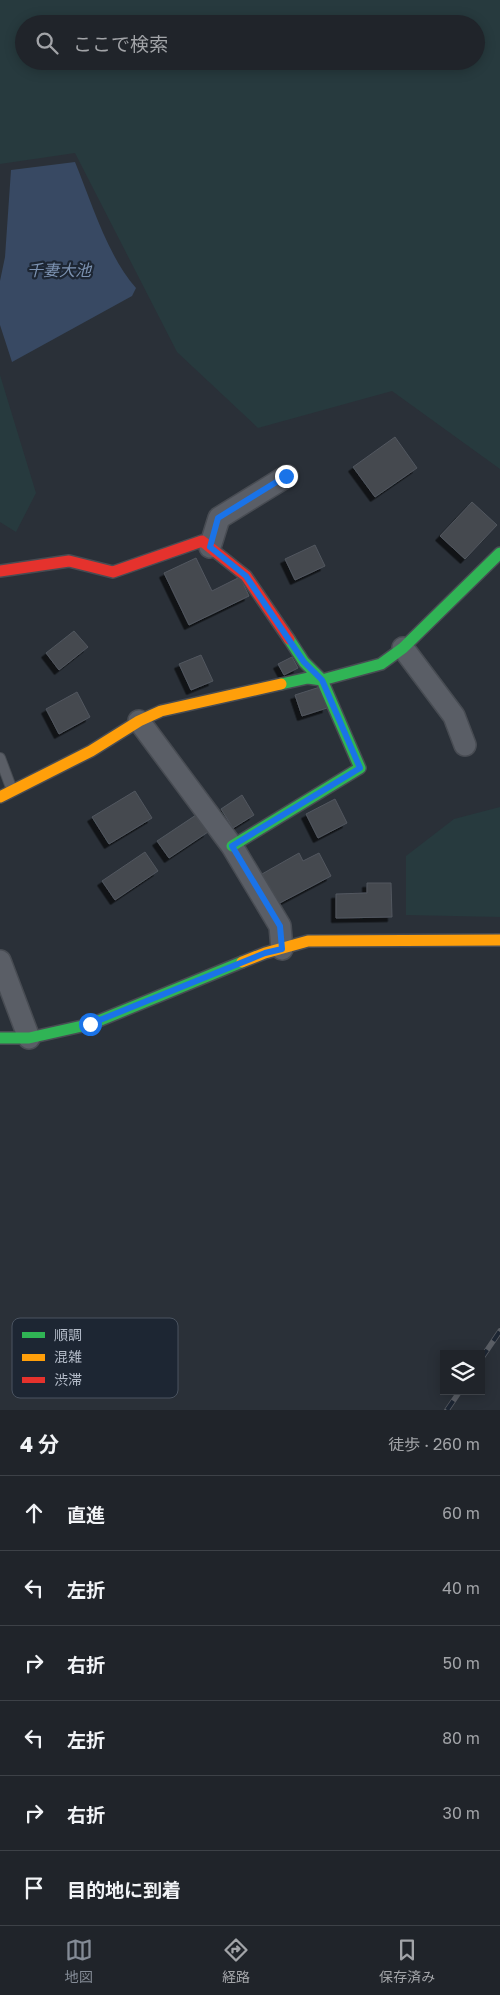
<!DOCTYPE html>
<html lang="ja">
<head>
<meta charset="utf-8">
<style>
	body { margin:0; font-family:"Golos Text","Noto Sans JP",sans-serif; background:#2d3036; color:#f1f3f6 }
	.controls { position:absolute; right:15px; bottom:15px; display:grid; overflow:hidden; border-radius:0px; box-shadow:0 2px 12px #0003 }
	.controls button { width:45px; height:45px; display:grid; place-items:center; padding:0; border:0; border-bottom:1px solid #3d4147; background:#20242a; color:#f1f3f6; font:25px sans-serif }
	.stop { position:absolute; width:15px; height:15px; margin:-11px; border:4px solid #1a73e8; border-radius:50%; background:#fff }
	.stop.end { background:#1a73e8; border-color:#fff; box-shadow:0 1px 5px #0008 }
	.list { margin:0; padding:0; list-style:none }
	h2 { display:flex; justify-content:space-between; align-items:center; height:65px; margin:0; padding:0 20px; font-size:21px }
	h2 small { font-size:16px; font-weight:400; color:#a2a4a8 }
	.list li { display:grid; grid-template-columns:32px 1fr auto; gap:15px; align-items:center; box-sizing:border-box; height:75px; padding:0 20px; border-top:1px solid #3d4147 }
	.list b { display:block; font-size:19px; white-space:nowrap }
	.list em { font-size:16px; font-style:normal; color:#a2a4a8 }
	.icon { flex:none; width:28px; height:28px; fill:none; stroke:currentColor; stroke-width:2; stroke-linecap:round; stroke-linejoin:round }
	.map { position:relative; flex:none; width:500px; height:1410px; overflow:hidden }
	.search { position:absolute; background:#20242a; box-shadow:0 2px 12px #0003; left:15px; right:15px; top:15px; height:55px; display:flex; align-items:center; gap:12px; box-sizing:border-box; padding:0 18px; border-radius:28px; color:#a2a4a8; font-size:19px }
	.sheet { height:515px; background:#20242a }
	nav { display:flex; justify-content:space-around; align-items:center; box-sizing:border-box; height:70px; border-top:1px solid #3d4147; background:#20242a; font-size:14px; color:#a2a4a8 }
	nav a { display:grid; justify-items:center; gap:2px }
	nav .on { color:#848b96 }
	.map>svg:first-child { display:block }
	.green { fill:#273a3e; fill-rule:evenodd }
	.water { fill:#384963 }
	.building { fill:#444950; stroke:#52575f; filter:url(#shadow) }
	.lines { fill:none; stroke-linecap:round; stroke-linejoin:round }
	.lane-casing { stroke:#484c53; stroke-width:12 }
	.street-casing { stroke:#484c53; stroke-width:24 }
	.fast-casing { stroke:#484c53; stroke-width:14 }
	.slow-casing { stroke:#484c53; stroke-width:14 }
	.jam-casing { stroke:#484c53; stroke-width:14 }
	.lane { stroke:#5a5e66; stroke-width:10 }
	.street { stroke:#5a5e66; stroke-width:21 }
	.fast { stroke:#30b455; stroke-width:11 }
	.slow { stroke:#ff9f0a; stroke-width:11 }
	.jam { stroke:#e5322d; stroke-width:11 }
	.rail-casing { stroke:#595d64; stroke-width:5.5 }
	.rail { stroke:#1d2633; stroke-width:4; stroke-dasharray:11; stroke-linecap:butt }
	.route { stroke:#1a73e8; stroke-width:6 }
	.labels { text-anchor:middle; dominant-baseline:central; stroke-width:4.5; stroke-linejoin:round; paint-order:stroke }
	.water-label { font-size:16px; font-style:italic; fill:#7c92b1; stroke:#1d2633 }
	.key { fill:#1d2633; stroke:#4a5360; stroke-width:1 }
	.key-label { font-size:14px; fill:#b4bcc9 }
</style>
</head>
<body>
<div class="map">
<svg width="500" height="1410" viewBox="0 0 500 1410">
	<defs>
		<filter id="shadow"><feDropShadow dx="-4.5" dy="4.5" stdDeviation="0" flood-color="#0009"/></filter>
	</defs>
	<rect width="100%" height="100%" fill="#2a3038"/>
	<path class="green" d="M0 0H500V469L392 391 258 428 177 352 75 153 0 164ZM24 24H476V61H24Z
		M0 375 36 493 16 532 0 522Z
		M500 807V917L406 915V856L454 819Z"/>
	<path class="water" d="M75 162C91 201 108 257 136 288L132 296 12 362 0 325V281L5 257 11 170Z"/>
	<path class="building" d="M395 437 417 468 375 497 353 467Z
		M472 502 497 525 465 559 440 536Z
		M315 545 325 566 295 580 285 559Z
		M196 558 212 591 240 577 249 596 189 625 164 573Z
		M74 631 88 647 59 670 46 653Z
		M201 655 213 681 191 690 179 664Z
		M292 657 298 668 284 675 278 664Z
		M320 687 327 708 302 716 295 695Z
		M77 692 90 717 59 734 46 709Z
		M135 791 152 818 109 844 92 817Z
		M242 795 254 815 233 828 221 809Z
		M335 799 347 823 318 838 306 814Z
		M196 815 208 832 169 858 157 841Z
		M145 852 158 871 115 900 102 881Z
		M299 853 303 861 319 853 331 876 278 904 262 874Z
		M367 883H391L392 917 336 918V894L367 893Z"/>
	<g class="lines">
		<g class="lane-casing">
			<path id="lane" d="M0 758 12 790"/>
		</g>
		<g class="street-casing">
			<path id="street" d="M210 547 219 518 287 476
				M403 648 454 716 465 745
				M139 721 232 846 280 926 282 949
				M0 961 29 1038"/>
		</g>
		<g class="fast-casing">
			<path id="fast" d="M281 684 308 678 322 680 381 664 403 648 500 553
				M232 846 360 768 322 680 304 662 289 639
				M0 1038H29L91 1024 242 962"/>
		</g>
		<g class="slow-casing">
			<path id="slow" d="M0 797 91 751 139 721 161 711 281 684
				M242 962 265 953 308 941 500 940"/>
		</g>
		<g class="jam-casing">
			<path id="jam" d="M0 571 69 561 113 572 202 541 246 576 289 639"/>
		</g>
		<use href="#lane" class="lane"/>
		<use href="#street" class="street"/>
		<use href="#fast" class="fast"/>
		<use href="#slow" class="slow"/>
		<use href="#jam" class="jam"/>
		<g class="rail-casing">
			<path id="rail" d="M481 1359 500 1331
				M447 1410 460 1391"/>
		</g>
		<use href="#rail" class="rail"/>
	</g>
	<g class="lines">
		<path class="route" d="M90 1024 265 953 282 949 280 926 232 846 360 768 322 680 304 662 246 576 210 547 218 518 286 476"/>
	</g>
	<g class="labels">
		<g class="water-label">
			<text x="59" y="270">千妻大池</text>
		</g>
	</g>
	<rect x="12" y="1318" width="166" height="80" rx="8" class="key"/>
	<rect x="22" y="1332" width="23" height="6" fill="#30b455"/>
	<rect x="22" y="1354" width="23" height="7" fill="#ff9f0a"/>
	<rect x="22" y="1377" width="23" height="6" fill="#e5322d"/>
	<g class="key-label">
		<text x="54" y="1340">順調</text>
		<text x="54" y="1362">混雑</text>
		<text x="54" y="1385">渋滞</text>
	</g>
</svg>
<div class="controls">
<button><svg class="icon" aria-label="layers" viewBox="0 0 24 24"><path d="M12 4l9 5-9 5-9-5zM3 14l9 5 9-5"/></svg></button>
</div>
<div class="stop" style="left:90px;top:1024px"></div>
<div class="stop end" style="left:286px;top:476px"></div>
<div class="search"><svg class="icon" aria-label="search" viewBox="0 0 24 24"><circle cx="10" cy="10" r="6"/><path d="M15 15l6 6"/></svg>ここで検索</div>
</div>
<section class="sheet">
<h2>4 分<small>徒歩 · 260 m</small></h2>
<ul class="list">
<li><svg class="icon" aria-label="ahead" viewBox="0 0 24 24"><path d="M12 20V5M6 11l6-6 6 6"/></svg><div><b>直進</b></div><em>60 m</em></li>
<li><svg class="icon" aria-label="left" viewBox="0 0 24 24"><path d="M17 20v-9H6M10 6l-5 5 5 5"/></svg><div><b>左折</b></div><em>40 m</em></li>
<li><svg class="icon" aria-label="right" viewBox="0 0 24 24"><path d="M7 20v-9h11M14 6l5 5-5 5"/></svg><div><b>右折</b></div><em>50 m</em></li>
<li><svg class="icon" aria-label="left" viewBox="0 0 24 24"><path d="M17 20v-9H6M10 6l-5 5 5 5"/></svg><div><b>左折</b></div><em>80 m</em></li>
<li><svg class="icon" aria-label="right" viewBox="0 0 24 24"><path d="M7 20v-9h11M14 6l5 5-5 5"/></svg><div><b>右折</b></div><em>30 m</em></li>
<li><svg class="icon" aria-label="arrive" viewBox="0 0 24 24"><path d="M6 21V4h12l-3 4 3 4H6"/></svg><div><b>目的地に到着</b></div></li>
</ul>
</section>
<nav>
<a class="on"><svg class="icon" aria-label="map" viewBox="0 0 24 24"><path d="M3 6l6-2 6 2 6-2v14l-6 2-6-2-6 2zM9 4v14M15 6v14"/></svg>地図</a>
<a><svg class="icon" aria-label="directions" viewBox="0 0 24 24"><path d="M12 3l9 9-9 9-9-9zM9 14v-3h6M13 9l2 2-2 2"/></svg>経路</a>
<a><svg class="icon" aria-label="saved" viewBox="0 0 24 24"><path d="M7 4h10v16l-5-4-5 4z"/></svg>保存済み</a>
</nav>
</body>
</html>
